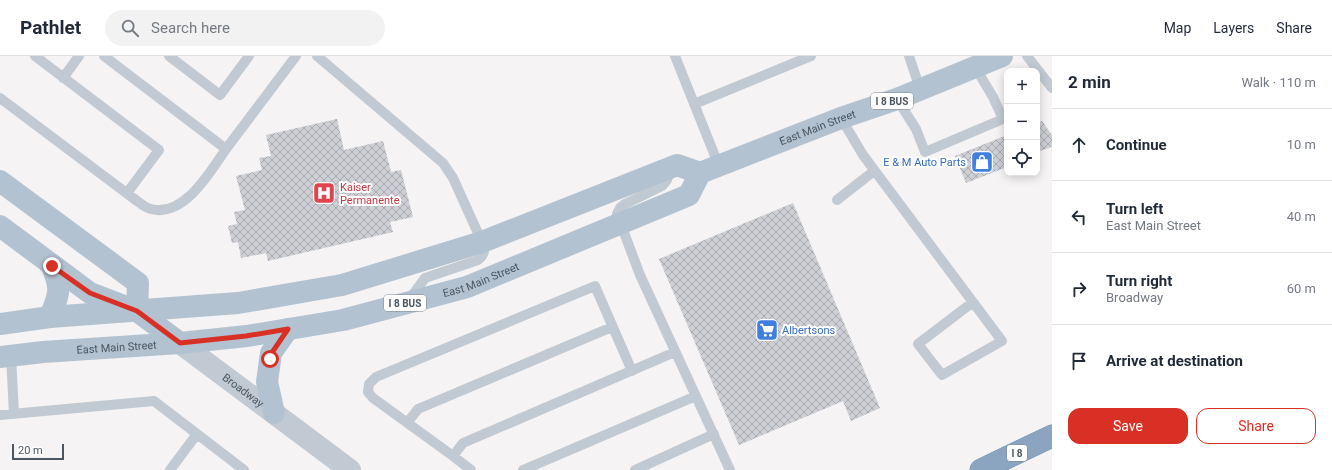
<!DOCTYPE html>
<html lang="en">
<head>
<meta charset="utf-8">
<style>
	body { margin:0; font-family:Roboto,sans-serif; background:#f2f2f3; color:#1f2937 }
	.controls { position:absolute; right:12px; top:12px; display:grid; overflow:hidden; border-radius:8px; box-shadow:0 2px 10px #0003 }
	.controls button { width:36px; height:36px; display:grid; place-items:center; padding:0; border:0; border-bottom:1px solid #e0e1e3; background:#fff; color:#1f2937; font:20px sans-serif }
	.scale { position:absolute; left:12px; bottom:10px; width:52px; box-sizing:border-box; padding-left:4px; border:2px solid #4a5661; border-top:0; font-size:11px; line-height:14px; white-space:nowrap; color:#4a5661; -webkit-text-stroke:3px #fff; paint-order:stroke }
	.stop { position:absolute; width:12px; height:12px; margin:-9px; border:3px solid #d93025; border-radius:50%; background:#fff }
	.stop.end { background:#d93025; border-color:#fff; box-shadow:0 1px 4px #0008 }
	.list { margin:0; padding:0; list-style:none }
	h2 { display:flex; justify-content:space-between; align-items:center; height:52px; margin:0; padding:0 16px; font-size:17px }
	h2 small { font-size:13px; font-weight:400; color:#747a83 }
	.list li { display:grid; grid-template-columns:26px 1fr auto; gap:12px; align-items:center; box-sizing:border-box; height:72px; padding:0 16px; border-top:1px solid #e0e1e3 }
	.list b { display:block; font-size:15px; white-space:nowrap }
	.list p { margin:0; font-size:13px; white-space:nowrap; color:#747a83 }
	.list em { font-size:13px; font-style:normal; color:#747a83 }
	.actions { display:flex; gap:8px; padding:12px 16px }
	.actions a { flex:1; padding:9px 0; border:1px solid #d93025; border-radius:12px; text-align:center; font-size:14px; color:#d93025 }
	.actions .main { background:#d93025; color:#fff }
	.icon { flex:none; width:22px; height:22px; fill:none; stroke:currentColor; stroke-width:2; stroke-linecap:round; stroke-linejoin:round }
	.map { position:relative; flex:none; width:1052px; height:414px; overflow:hidden }
	header { display:flex; align-items:center; gap:24px; box-sizing:border-box; height:56px; padding:0 20px; background:#fff; border-bottom:1px solid #e0e1e3 }
	header strong { font-size:19px }
	nav { display:flex; gap:22px; margin-inline-start:auto; font-size:14px }
	.search { width:280px; height:36px; background:#f2f2f3; display:flex; align-items:center; gap:10px; box-sizing:border-box; padding:0 14px; border-radius:22px; color:#747a83; font-size:15px }
	main { display:flex }
	aside { flex:1; background:#fff }
	.map>svg:first-child { display:block }
	.building { fill:url(#building-cross-hatch) }
	.lines { fill:none; stroke-linecap:round; stroke-linejoin:round }
	.motorway-casing { stroke:#7690ad; stroke-width:23 }
	.service { stroke:#c1cad2; stroke-width:10 }
	.tertiary { stroke:#c1cad2; stroke-width:22 }
	.primary { stroke:#b3c2d1; stroke-width:22 }
	.motorway { stroke:#8ba5c1; stroke-width:22 }
	.route { stroke:#d93025; stroke-width:5 }
	.labels { text-anchor:middle; dominant-baseline:central; stroke-width:4; stroke-linejoin:round; paint-order:stroke }
	.shield { fill:#fff; stroke:#808990; stroke-width:1 }
	.shield-label { font-size:10px; font-weight:bold; fill:#4a5661 }
	.street-label { font-size:11px; fill:#4a5661; stroke:#fff }
	.shop-label { font-size:11px; fill:#366cbe; stroke:#fff; text-anchor:end }
	.health-label { font-size:11px; fill:#be3a42; stroke:#fff; text-anchor:start }
</style>
</head>
<body>
<header>
<strong>Pathlet</strong>
<div class="search"><svg class="icon" aria-label="search" viewBox="0 0 24 24"><circle cx="10" cy="10" r="6"/><path d="M15 15l6 6"/></svg>Search here</div>
<nav><a>Map</a><a>Layers</a><a>Share</a></nav>
</header>
<main>
<div class="map">
<svg width="1052" height="414" viewBox="0 0 1052 414">
	<defs>
		<pattern id="building-cross-hatch" width="8" height="8" patternUnits="userSpaceOnUse"><rect width="8" height="8" fill="#cdcfd5"/><path d="M0 0l8 8M0 8l8-8" fill="none" stroke="#a8abb0"/></pattern>
	</defs>
	<rect width="100%" height="100%" fill="#f5f3f3"/>
	<path class="building" d="M337 63 344 94 383 85 391 116 401 114 413 161 390 166 393 176 268 205 266 197 241 202 238 186 232 187 228 170 237 168 234 156 245 154 236 120 262 114 259 102 271 100 266 79Z
		M1042 65 1052 79V91L1037 96V67Z
		M1007 79V111L966 127 955 100Z
		M793 147 880 352 851 365 843 345 739 389 659 203Z"/>
	<g class="lines">
		<g class="motorway-casing">
			<path id="motorway" d="M981 414 1052 380"/>
		</g>
		<path class="service" d="M35 0 159 94 127 137
			M104 0 226 93 296 0
			M169 0 220 39 249 0
			M317 0 443 107 453 122 482 186C485 195 485 198 478 204L425 222 409 244
			M675 0 719 110
			M909 0 920 33
			M1027 0 1052 32
			M63 22 79 0
			M0 42 133 142C139 146 145 152 151 153 184 162 210 116 226 93
			M897 43 916 73 925 96 1003 63 993 41 975 11
			M694 48 811 0
			M841 62 863 99 1002 285 942 319 918 288 973 246
			M671 112 667 124 662 130 625 148 620 152 617 158 640 219 730 414
			M837 144 874 115
			M11 300 14 358
			M632 315 595 230 376 321 369 328 368 336 373 342 453 400 463 387 675 296
			M0 359 154 345 244 414
			M407 367 418 353 612 271
			M453 400 471 414
			M170 414 197 378
			M523 414 696 340
			M635 414 714 378"/>
		<path class="tertiary" id="s1" d="M180 287 350 414"/>
		<g class="primary">
			<path d="M0 125 138 227 137 255"/>
			<path d="M0 170 90 237 137 255 180 287"/>
			<path d="M50 261C59 238 62 235 52 210"/>
			<path id="s2" d="M0 268 50 261 238 247 342 229 482 186 677 109 700 117 841 62 897 43 1002 0"/>
			<path id="s3" d="M0 301 43 296 180 287 247 280 343 264 467 231 689 139 700 117"/>
			<path d="M274 357 267 326 271 297 288 273"/>
		</g>
		<use href="#motorway" class="motorway"/>
	</g>
	<g class="lines">
		<path class="route" d="M52 210 90 237 137 255 180 287 246 280 288 273 271 298 270 303"/>
	</g>
	<defs>
		<g id="shop-square" transform="scale(1.15)"><rect x="-9" y="-9" width="18" height="18" rx="4" fill="#3f7fe0" stroke="#fff"/><path d="M-5-2.5h2.3a2.7 3.5 0 0 1 5.4 0H5L5.5 6h-11ZM-1.5-2.5h3a1.5 2.3 0 0 0-3 0Z" fill="#fff"/></g>
		<g id="hospital-square" transform="scale(1.15)"><rect x="-9" y="-9" width="18" height="18" rx="4" fill="#e0444e" stroke="#fff"/><path d="M-5-5h3v3.5h4V-5h3V5h-3V1.5h-4V5h-3Z" fill="#fff"/></g>
		<g id="supermarket-square" transform="scale(1.15)"><rect x="-9" y="-9" width="18" height="18" rx="4" fill="#3f7fe0" stroke="#fff"/><path d="M-6-5.5h2.5l.6 2H6L4.5 2H-2.5L-4.4-4H-6ZM-1.5 3.2a1.3 1.3 0 1 0 .1 0ZM3 3.2a1.3 1.3 0 1 0 .1 0Z" fill="#fff"/></g>
	</defs>
	<g fill-rule="evenodd">
		<use href="#shop-square" x="982" y="106"/>
		<use href="#hospital-square" x="324" y="137"/>
		<use href="#supermarket-square" x="767" y="274"/>
	</g>
	<g class="labels">
		<g class="shield">
			<rect x="871" y="37" width="42" height="16" rx="3"/>
			<rect x="384" y="239" width="42" height="16" rx="3"/>
			<rect x="1007" y="389" width="20" height="16" rx="3"/>
		</g>
		<g class="shield-label">
			<text x="892" y="45">I 8 BUS</text>
			<text x="405" y="247">I 8 BUS</text>
			<text x="1017" y="397">I 8</text>
		</g>
		<g class="street-label">
			<text stroke="none"><textPath href="#s2" startOffset="851">East Main Street</textPath></text>
			<text stroke="none"><textPath href="#s3" startOffset="489">East Main Street</textPath></text>
			<text stroke="none"><textPath href="#s3" startOffset="117">East Main Street</textPath></text>
			<text stroke="none"><textPath href="#s1" startOffset="79">Broadway</textPath></text>
		</g>
		<g class="shop-label">
			<text x="966" y="106">E &amp; M Auto Parts</text>
			<text x="782" y="274" text-anchor="start">Albertsons</text>
		</g>
		<g class="health-label">
			<text x="340" y="131">Kaiser<tspan x="340" dy="13">Permanente</tspan></text>
		</g>
	</g>
</svg>
<div class="controls">
<button>+</button>
<button>−</button>
<button><svg class="icon" aria-label="locate" viewBox="0 0 24 24"><circle cx="12" cy="12" r="6"/><path d="M12 2v4M12 18v4M2 12h4M18 12h4"/></svg></button>
</div>
<div class="scale">20 m</div>
<div class="stop" style="left:270px;top:303px"></div>
<div class="stop end" style="left:52px;top:210px"></div>
</div>
<aside>
<h2>2 min<small>Walk · 110 m</small></h2>
<ul class="list">
<li><svg class="icon" aria-label="ahead" viewBox="0 0 24 24"><path d="M12 20V5M6 11l6-6 6 6"/></svg><div><b>Continue</b></div><em>10 m</em></li>
<li><svg class="icon" aria-label="left" viewBox="0 0 24 24"><path d="M17 20v-9H6M10 6l-5 5 5 5"/></svg><div><b>Turn left</b><p>East Main Street</p></div><em>40 m</em></li>
<li><svg class="icon" aria-label="right" viewBox="0 0 24 24"><path d="M7 20v-9h11M14 6l5 5-5 5"/></svg><div><b>Turn right</b><p>Broadway</p></div><em>60 m</em></li>
<li><svg class="icon" aria-label="arrive" viewBox="0 0 24 24"><path d="M6 21V4h12l-3 4 3 4H6"/></svg><div><b>Arrive at destination</b></div></li>
</ul>
<div class="actions"><a class="main">Save</a><a>Share</a></div>
</aside>
</main>
</body>
</html>
